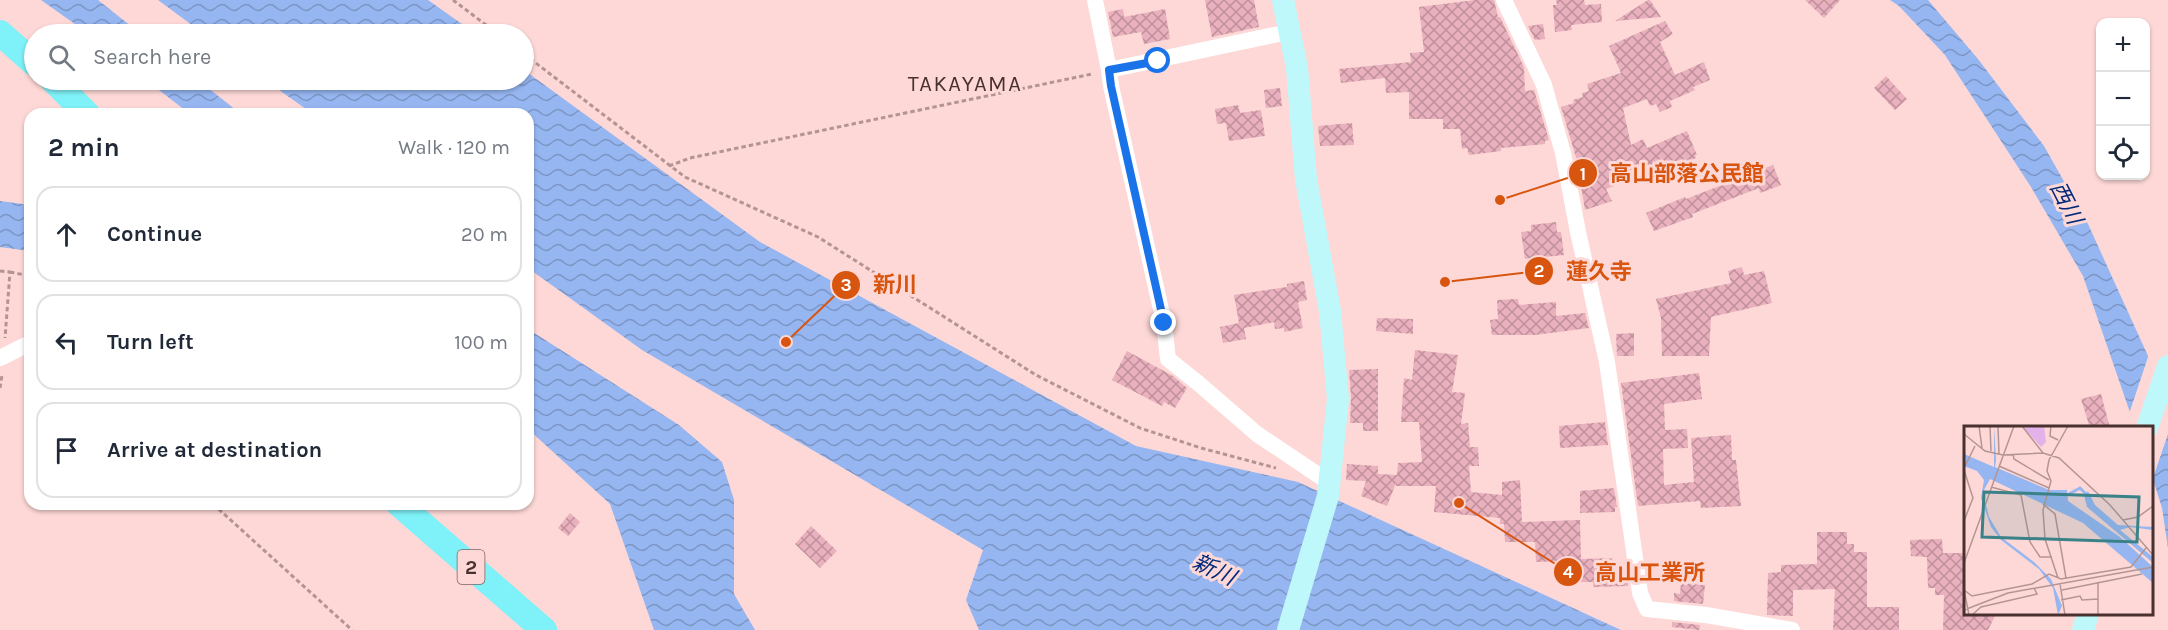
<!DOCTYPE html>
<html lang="en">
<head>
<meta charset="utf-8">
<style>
	body { margin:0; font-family:Karla,"Noto Sans JP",sans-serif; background:#f2f2f3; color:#1f2937 }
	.controls { position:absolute; right:18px; top:18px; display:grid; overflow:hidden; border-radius:12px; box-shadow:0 2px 4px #0004 }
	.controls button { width:54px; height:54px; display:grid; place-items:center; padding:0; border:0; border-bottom:2px solid #e0e1e3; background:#fff; color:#1f2937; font:30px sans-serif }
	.stop { position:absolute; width:18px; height:18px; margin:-14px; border:4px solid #1a73e8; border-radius:50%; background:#fff }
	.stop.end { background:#1a73e8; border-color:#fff; box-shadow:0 2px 6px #0008 }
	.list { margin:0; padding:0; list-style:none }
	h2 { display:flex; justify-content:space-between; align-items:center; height:78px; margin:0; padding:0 24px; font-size:26px }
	h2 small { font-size:20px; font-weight:400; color:#747a83 }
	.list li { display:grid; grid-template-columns:39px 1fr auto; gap:18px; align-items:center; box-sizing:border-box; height:96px; margin:0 12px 12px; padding:0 12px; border:2px solid #e0e1e3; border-radius:18px }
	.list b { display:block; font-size:22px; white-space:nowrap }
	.list em { font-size:20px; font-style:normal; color:#747a83 }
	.icon { flex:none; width:33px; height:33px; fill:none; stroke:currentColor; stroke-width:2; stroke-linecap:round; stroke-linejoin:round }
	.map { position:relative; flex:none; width:2168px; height:630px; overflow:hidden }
	.search { position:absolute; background:#fff; box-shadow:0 2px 4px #0004; left:24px; top:24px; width:510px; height:66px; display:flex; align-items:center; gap:15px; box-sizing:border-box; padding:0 21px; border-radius:33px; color:#747a83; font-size:22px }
	.panel { position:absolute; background:#fff; box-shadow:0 2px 4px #0004; left:24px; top:108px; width:510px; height:402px; border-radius:18px }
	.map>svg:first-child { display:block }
	.water { fill:url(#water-waves) }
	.pier { fill:#fdd8d6 }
	.building { fill:url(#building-cross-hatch) }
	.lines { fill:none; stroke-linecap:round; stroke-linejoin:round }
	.path { stroke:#b49493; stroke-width:3; stroke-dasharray:4.5 3; stroke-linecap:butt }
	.street { stroke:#fff; stroke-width:16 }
	.secondary { stroke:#bff8fb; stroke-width:22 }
	.primary { stroke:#7ff1f8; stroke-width:26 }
	.route { stroke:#1a73e8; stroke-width:8 }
	.labels { text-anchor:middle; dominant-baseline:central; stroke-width:6; stroke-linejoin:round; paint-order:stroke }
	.shield { fill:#fdd8d6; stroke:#7f6362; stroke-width:1.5 }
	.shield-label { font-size:20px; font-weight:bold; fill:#493130 }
	.neighbourhood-label { font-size:22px; letter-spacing:1.5px; fill:#493130; stroke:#fdd8d6 }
	.water-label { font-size:22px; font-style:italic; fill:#01297b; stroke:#fdd8d6 }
	.inset-river { fill:none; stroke:#96b6f1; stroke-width:3 }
	.inset-road { fill:none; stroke:#b59594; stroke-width:1.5 }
	.view { fill:#3a8288; fill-opacity:0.15; stroke:#3a8288; stroke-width:3 }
	.inset-edge { fill:none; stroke:#493130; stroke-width:3 }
	.leader { fill:none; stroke:#d85510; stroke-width:2 }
	.callout-dot { fill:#d85510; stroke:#fdd8d6; stroke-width:2 }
	.mark-label { font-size:18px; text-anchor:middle; font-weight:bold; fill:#fff }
	.callout-label { font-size:22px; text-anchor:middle; font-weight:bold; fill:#d85510; stroke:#fdd8d6; stroke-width:6; stroke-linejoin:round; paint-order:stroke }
</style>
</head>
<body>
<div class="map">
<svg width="2168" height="630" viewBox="0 0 2168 630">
	<defs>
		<pattern id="water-waves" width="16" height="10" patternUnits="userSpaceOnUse" patternTransform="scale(1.5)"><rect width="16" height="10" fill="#96b6f1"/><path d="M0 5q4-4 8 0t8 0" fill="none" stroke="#7c95c4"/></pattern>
		<pattern id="building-cross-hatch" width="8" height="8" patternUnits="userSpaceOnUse" patternTransform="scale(1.5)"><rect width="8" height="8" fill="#e9b0be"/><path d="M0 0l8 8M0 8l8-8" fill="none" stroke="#bf909b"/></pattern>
	</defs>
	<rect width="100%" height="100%" fill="#fdd8d6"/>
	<path class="water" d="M41 0H98L141 34H89Z
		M158 0H428L476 34H204Z
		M1890 0H1928L1978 59 2044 146 2088 224 2168 400V548L2162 508 2152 476V428L2135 427 2083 276 2031 187 1945 55 1899 6Z
		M524 70 760 242 1136 446 1298 482 1621 630H979L966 600 983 550 642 350 528 268V114H313L265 80H524Z
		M146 80H198L241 114H190Z
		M0 201 30 205V251L0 247Z
		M528 329 679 425 722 462 734 500V594L755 630H654L610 504 528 429Z"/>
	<path class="pier" d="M2150 351 2168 392V434L2152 481V428H2132L2128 417Z"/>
	<path class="building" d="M1205 0H1254L1259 27 1212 37Z
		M1475 0H1494L1498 17H1500L1524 67 1525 91 1534 90 1549 140 1545 141V144L1501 148V151L1469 155 1467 148 1462 149 1460 129H1443V119H1409V92L1386 93 1385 78 1341 83 1339 69 1411 62 1410 53 1424 52 1419 7Z
		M1556 0H1584L1585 5 1601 4 1602 22 1571 25 1572 30 1555 32 1553 5H1557Z
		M1648 0H1650L1661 17 1615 21Z
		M1805 0H1840L1824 18Z
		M1123 9 1124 17 1165 9 1170 39 1144 44 1141 32 1113 37 1108 12Z
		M1665 21 1673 34 1660 42 1675 75 1704 62 1710 80 1693 87 1695 90 1670 101 1672 107 1660 112 1656 104 1650 106 1647 99 1623 108 1631 145 1643 139 1647 148 1687 131 1697 155H1695L1696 158 1635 183 1634 178 1606 189 1612 201 1585 210 1577 161 1561 107 1574 103 1573 100 1583 97 1582 93 1589 91 1587 84 1621 73 1609 46Z
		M1543 24 1545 39 1535 40 1528 26Z
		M1886 76 1907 99 1895 110 1874 88Z
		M1280 88 1282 106 1266 108 1264 90Z
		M1238 105 1240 113 1261 110 1265 136 1229 141 1226 123 1217 124 1215 109Z
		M1352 123 1354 145 1320 146 1318 126Z
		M1773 165 1781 185 1760 193 1759 188 1692 214 1693 217 1654 231 1646 213 1685 197 1686 199Z
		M1556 222 1557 232H1561L1564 255 1525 259 1521 232 1531 231V225Z
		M1742 267 1744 275 1764 271 1772 303 1711 317 1709 356H1662L1661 318 1656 299 1731 283 1728 271Z
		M1304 281 1307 300 1298 302 1303 328 1284 332V328L1275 329 1274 322 1244 328 1246 339 1223 343 1220 327 1239 323 1234 295 1287 287V284Z
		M1518 299 1519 305 1556 302V316L1585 313 1589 328 1535 335H1492L1490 320 1498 319 1497 300Z
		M1377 318 1413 319V334L1376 331Z
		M1634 333V356H1617L1616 334Z
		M1415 350 1458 355 1452 392 1465 393 1461 424 1468 423 1470 447H1478L1479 466H1469L1471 492 1502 495V482L1520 480 1522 522 1580 520 1581 559 1612 558 1613 574 1627 577 1628 586 1594 587 1593 582H1568L1567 561 1536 562 1535 542H1505L1504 524H1500V518L1434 512 1436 486H1396V483L1387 506 1361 496 1366 481 1346 480 1347 464 1378 466V474L1397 475 1398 463 1422 462 1419 422H1401L1404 378 1412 380Z
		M1127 351 1173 376 1187 388 1175 408 1164 402 1162 406 1112 380Z
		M1378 369V431H1363V423H1350L1351 398 1349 370Z
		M1699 373 1702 399 1664 404 1665 430 1687 429 1688 448 1663 449 1664 485 1694 482 1691 438 1731 435 1732 460H1736L1741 506 1701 508 1700 501 1638 506 1621 383Z
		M2101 394 2110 428H2090L2081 399Z
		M1605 422 1608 445 1560 448 1559 426Z
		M1614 488 1617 507H1615V512L1580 513V491Z
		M570 513 580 522 568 536 558 528Z
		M811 526 837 551 820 568 795 544Z
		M1817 532H1847V544H1854V552H1867V607H1899V630H1833L1835 589 1793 590V616L1767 615 1768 573 1781 572V565L1817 564Z
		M1942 539 1943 553H1965V614H1996L1988 630H1943L1944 595H1935V588H1928L1927 557 1911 556 1910 540Z
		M1681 583 1705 585 1703 604 1674 601V593L1680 594Z
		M1672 622 1700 625 1699 630 1672 627Z"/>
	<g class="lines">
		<path class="path" d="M453 0 498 34
			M524 54 685 177 818 237 1036 375 1140 428 1201 448 1276 468
			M669 166 690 158 1092 74
			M0 271 10 272 5 338
			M10 272 30 276
			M0 388 2 375
			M213 504 352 630"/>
		<path class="street" d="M1095 0 1109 70 1111 86 1164 323 1168 359 1198 383 1257 434 1330 483
			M1504 0 1544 85 1563 153 1578 232 1607 362 1640 593 1647 609 1706 615 1792 630
			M1109 70 1288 32
			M0 358 30 343"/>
		<path class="secondary" d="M1283 0 1297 68 1306 179 1330 311 1338 399 1328 496 1288 630
			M2147 428 2168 366
			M2083 630 2088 614"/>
		<path class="primary" d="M0 33 34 63
			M53 80 87 114
			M399 504 544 630"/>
	</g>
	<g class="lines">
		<path class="route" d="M1158 61 1109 70 1111 86 1164 323"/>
	</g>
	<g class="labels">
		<rect class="shield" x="457.5" y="550" width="27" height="34" rx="4.5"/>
		<g class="shield-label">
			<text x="471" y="567">2</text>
		</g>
		<g class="neighbourhood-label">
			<text x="965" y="84">TAKAYAMA</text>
		</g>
		<g class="water-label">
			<text transform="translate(2066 203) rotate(63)">西川</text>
			<text transform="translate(1214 570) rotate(25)">新川</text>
		</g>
	</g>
	<g transform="translate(1964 426)">
		<rect width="189" height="189" fill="#fdd8d6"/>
		<path d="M80 0 82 16 77 21 60 2Z" fill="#e3b2ea"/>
		<path d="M30 0 32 34 31 41 85 64H103L104 75 156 111 189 141V157L119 97 26 53 19 66 25 91 37 111 70 136 87 153 98 180 94 189 89 162 75 143 37 114 27 101 17 72 20 54 13 45 0 40V28L30 41ZM124 65 131 79 154 99 189 101V104L166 101 156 104 189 131V137L123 81 120 69Z" fill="#96b6f1"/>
		<path class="inset-river" d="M105 68 116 62 124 70"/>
		<path class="inset-road" d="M15 0 18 22M26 0 27 25M34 0 35 28M58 0 79 27M87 0 86 10 94 14M0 8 21 25 39 29 79 27 95 32 146 79 189 129M49 28 50 33 85 54M35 40 85 62M0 42 11 20M0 44 9 72 0 95M27 61 57 69 66 116 76 131H88M79 78 91 88 102 152M159 94 174 91 189 80M0 137 50 0M94 152 81 113 79 84 87 55 83 45 85 34 104 0M96 158 101 189M0 164 8 170 68 158 85 148 97 153 167 141 182 122M0 164 5 189M98 164 178 148M97 174 116 170 118 174 134 173M0 184 44 167 189 141M8 189 17 181 73 168 70 162M134 189V157"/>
		<path class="view" d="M20 66 175 71 173 116 18 111Z"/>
		<rect width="189" height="189" class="inset-edge"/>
	</g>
	<path class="leader" d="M1500 200L1583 173M1445 282L1539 271M786 342L846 285M1459 503L1568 572"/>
	<g class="callout-dot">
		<circle cx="1500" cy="200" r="6"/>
		<circle cx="1445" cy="282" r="6"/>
		<circle cx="786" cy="342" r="6"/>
		<circle cx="1459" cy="503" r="6"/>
		<circle cx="1583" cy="173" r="15"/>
		<circle cx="1539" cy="271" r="15"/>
		<circle cx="846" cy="285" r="15"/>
		<circle cx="1568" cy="572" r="15"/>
	</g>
	<g class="mark-label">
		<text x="1583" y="180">1</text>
		<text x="1539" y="277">2</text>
		<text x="846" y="291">3</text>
		<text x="1568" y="578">4</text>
	</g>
	<g class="callout-label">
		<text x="1687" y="181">高山部落公民館</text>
		<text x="1599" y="279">蓮久寺</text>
		<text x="895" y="292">新川</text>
		<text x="1650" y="580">高山工業所</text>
	</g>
</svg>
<div class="controls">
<button>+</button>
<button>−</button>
<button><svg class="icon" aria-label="locate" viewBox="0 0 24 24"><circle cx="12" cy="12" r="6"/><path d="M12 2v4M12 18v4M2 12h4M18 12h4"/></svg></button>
</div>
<div class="stop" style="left:1158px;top:61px"></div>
<div class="stop end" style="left:1164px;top:323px"></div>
<div class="search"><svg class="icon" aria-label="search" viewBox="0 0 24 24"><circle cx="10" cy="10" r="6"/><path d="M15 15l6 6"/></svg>Search here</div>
<section class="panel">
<h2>2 min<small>Walk · 120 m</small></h2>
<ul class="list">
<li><svg class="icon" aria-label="ahead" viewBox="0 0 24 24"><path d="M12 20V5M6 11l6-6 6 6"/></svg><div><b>Continue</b></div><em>20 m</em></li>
<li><svg class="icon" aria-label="left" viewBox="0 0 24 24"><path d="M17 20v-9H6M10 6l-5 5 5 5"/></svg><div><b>Turn left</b></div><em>100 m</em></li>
<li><svg class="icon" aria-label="arrive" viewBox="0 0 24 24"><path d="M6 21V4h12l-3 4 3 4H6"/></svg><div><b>Arrive at destination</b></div></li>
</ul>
</section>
</div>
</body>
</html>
